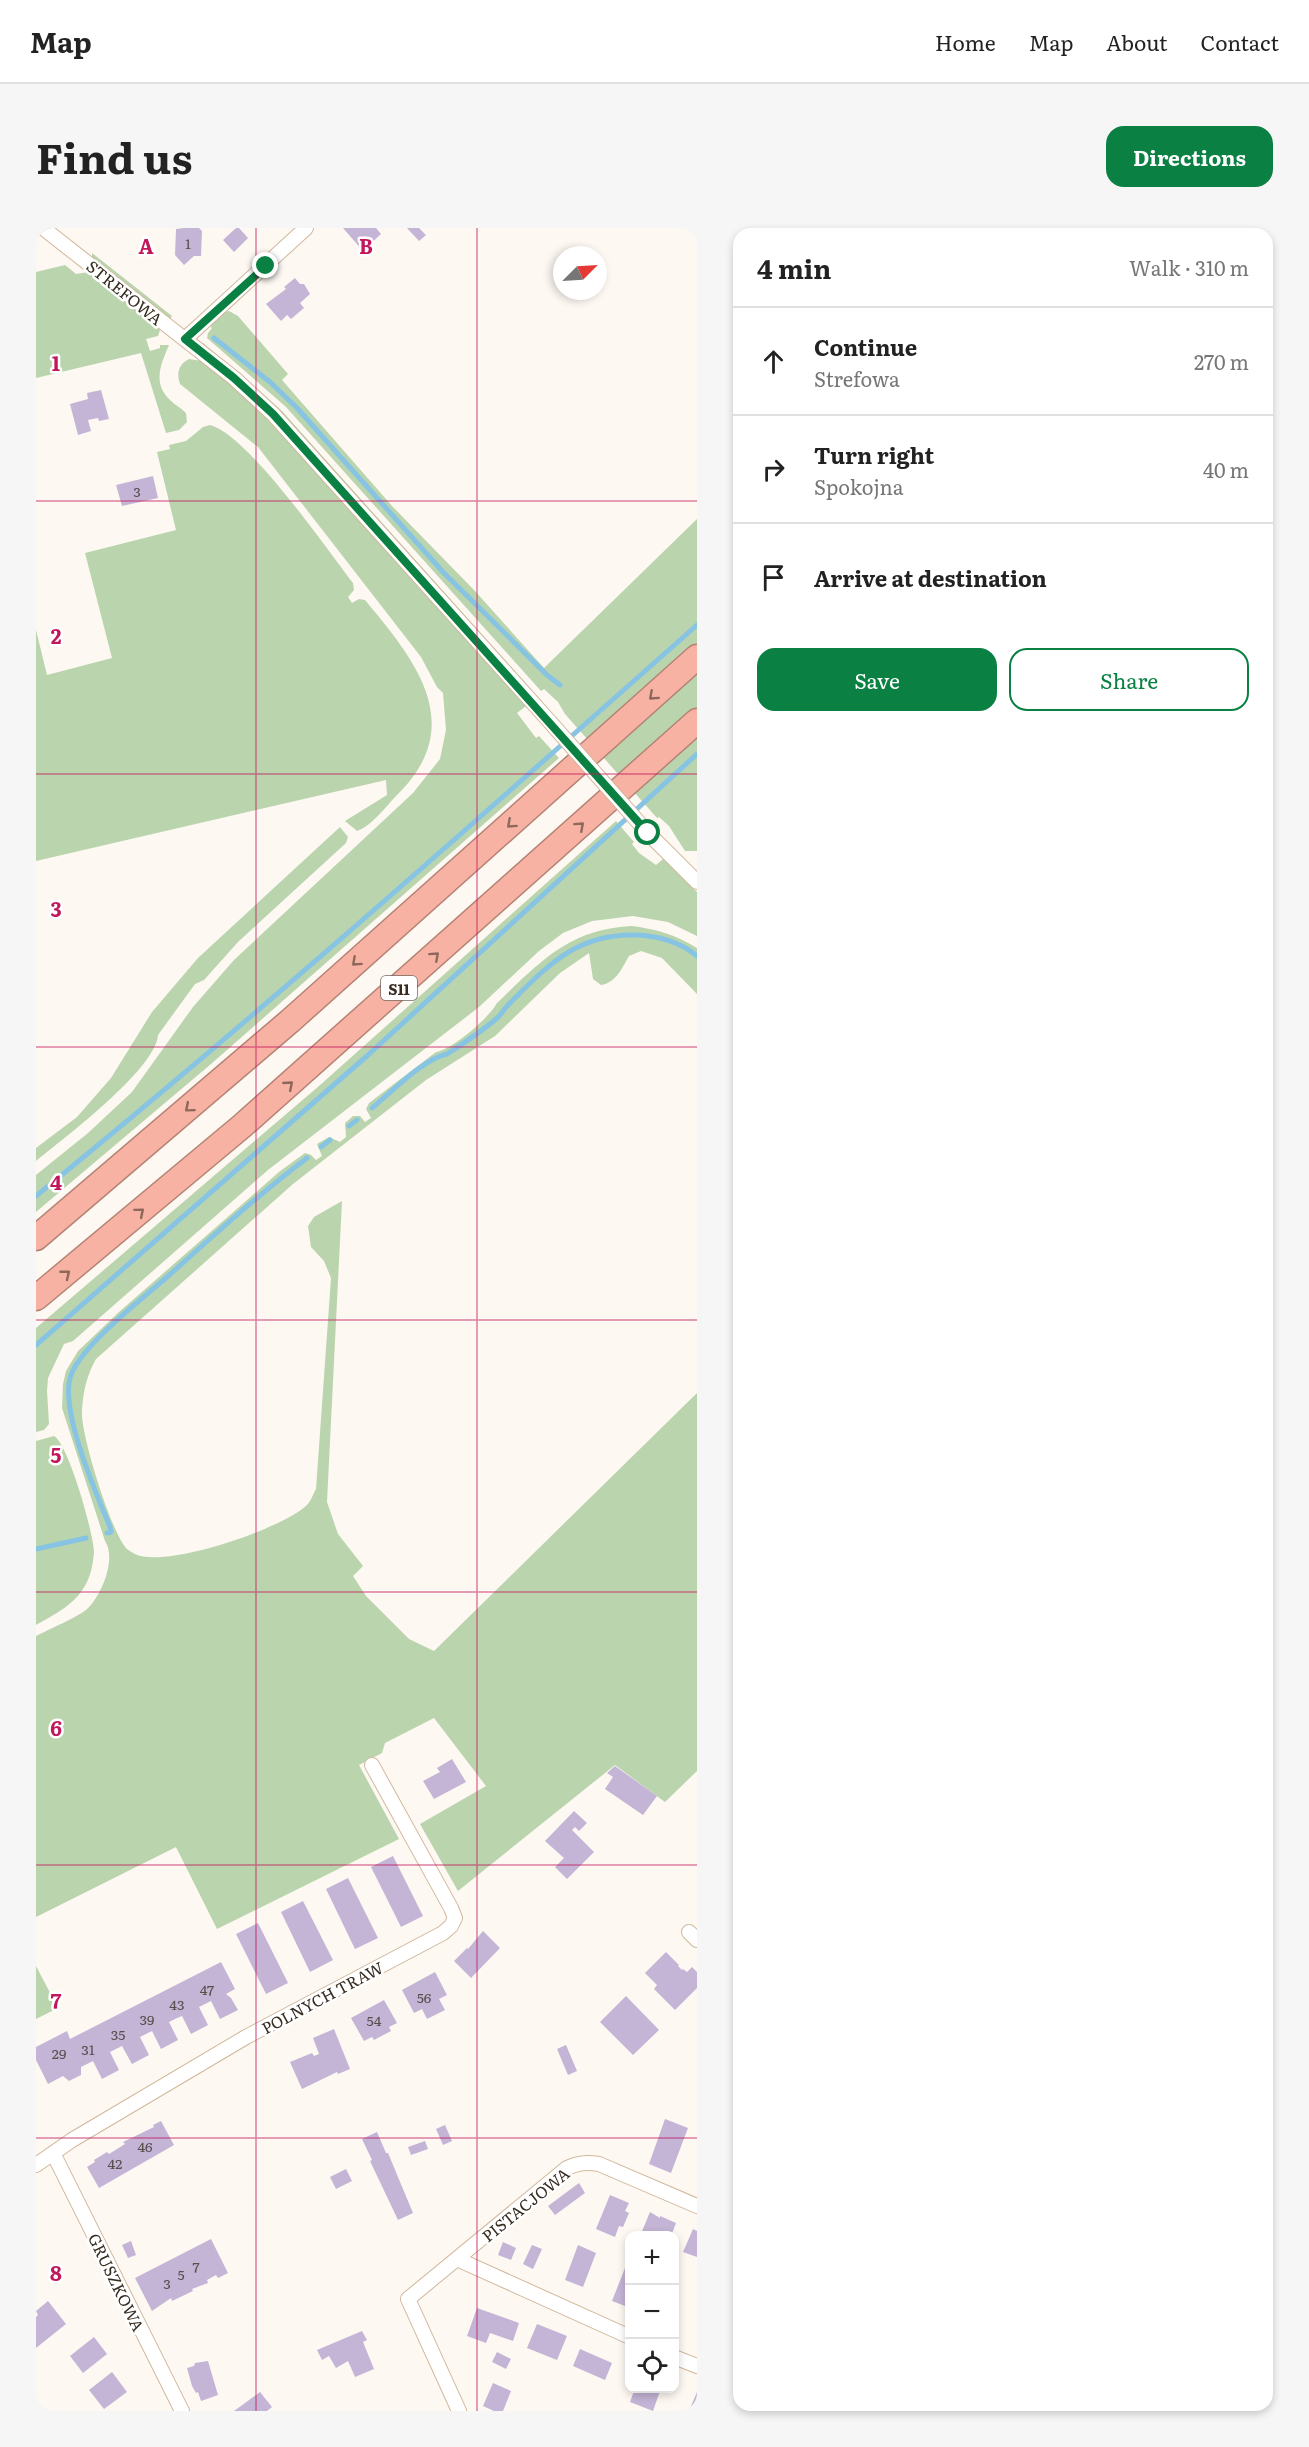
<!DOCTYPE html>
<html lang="en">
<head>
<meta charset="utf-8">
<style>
	body { margin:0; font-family:Literata,serif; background:#f6f6f6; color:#222 }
	.controls { position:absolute; right:18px; bottom:18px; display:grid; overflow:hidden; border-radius:12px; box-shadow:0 3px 9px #0003 }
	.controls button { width:54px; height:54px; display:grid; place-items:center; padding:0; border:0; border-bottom:2px solid #e0e0e0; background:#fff; color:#222; font:30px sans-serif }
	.compass { position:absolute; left:517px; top:18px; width:54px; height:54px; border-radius:50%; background:#fff; box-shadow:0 3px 9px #0003; rotate:66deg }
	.stop { position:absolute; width:18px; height:18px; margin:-14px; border:4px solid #0b8043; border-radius:50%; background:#fff }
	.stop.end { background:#0b8043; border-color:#fff; box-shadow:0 2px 6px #0008 }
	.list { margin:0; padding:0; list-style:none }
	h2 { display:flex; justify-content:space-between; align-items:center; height:78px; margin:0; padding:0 24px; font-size:26px }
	h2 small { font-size:20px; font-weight:400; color:#767676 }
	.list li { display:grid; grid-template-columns:39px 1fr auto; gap:18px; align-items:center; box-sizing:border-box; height:108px; padding:0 24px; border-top:2px solid #e0e0e0 }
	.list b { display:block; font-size:22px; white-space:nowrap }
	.list p { margin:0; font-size:20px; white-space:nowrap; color:#767676 }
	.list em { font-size:20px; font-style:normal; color:#767676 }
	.actions { display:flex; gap:12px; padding:18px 24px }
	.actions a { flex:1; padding:14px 0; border:2px solid #0b8043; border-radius:18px; text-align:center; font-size:21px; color:#0b8043 }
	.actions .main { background:#0b8043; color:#fff }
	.icon { flex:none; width:33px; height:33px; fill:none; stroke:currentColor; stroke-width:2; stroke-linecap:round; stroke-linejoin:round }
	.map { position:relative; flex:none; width:661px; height:2183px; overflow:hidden; border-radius:18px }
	header { display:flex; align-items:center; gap:36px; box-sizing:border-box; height:84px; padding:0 30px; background:#fff; border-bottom:2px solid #e0e0e0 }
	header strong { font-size:28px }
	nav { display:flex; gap:33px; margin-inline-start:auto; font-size:21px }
	.intro { display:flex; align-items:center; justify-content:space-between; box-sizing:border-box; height:144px; padding:0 36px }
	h1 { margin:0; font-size:42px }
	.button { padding:15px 27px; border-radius:18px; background:#0b8043; color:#fff; font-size:21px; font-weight:700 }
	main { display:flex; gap:36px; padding:0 36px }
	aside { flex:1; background:#fff; border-radius:18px; box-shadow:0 3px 9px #0003 }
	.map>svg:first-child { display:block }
	.green { fill:#bad4ad }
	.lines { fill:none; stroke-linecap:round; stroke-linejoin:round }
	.stream { stroke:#87c4e3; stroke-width:5 }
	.building { fill:#c4b4d6 }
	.street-casing { stroke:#d1b79a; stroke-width:16 }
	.highway-casing { stroke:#b48375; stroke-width:27 }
	.street { stroke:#fff; stroke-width:14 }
	.highway { stroke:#f8b2a3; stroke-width:24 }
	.street-bridge-casing { stroke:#d1b79a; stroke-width:16; stroke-linecap:butt }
	.street-bridge { stroke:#fff; stroke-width:14 }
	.oneway { stroke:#8d685b }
	.route { stroke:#0b8043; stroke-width:8 }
	.grid { fill:none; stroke:#c2185b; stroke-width:1.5; stroke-opacity:0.55 }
	.labels { text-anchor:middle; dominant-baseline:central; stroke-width:5; stroke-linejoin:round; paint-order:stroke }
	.number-label { font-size:14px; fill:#5a4e4e }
	.shield { fill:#fff; stroke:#726b63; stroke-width:1.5 }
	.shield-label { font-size:15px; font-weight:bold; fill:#362c20 }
	.street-label { font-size:16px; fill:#362c20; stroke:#fff }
	.grid-label { font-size:20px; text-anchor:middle; font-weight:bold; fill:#c2185b; stroke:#fff; stroke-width:5; stroke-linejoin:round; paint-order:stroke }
</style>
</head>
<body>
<header>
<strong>Map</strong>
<nav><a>Home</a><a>Map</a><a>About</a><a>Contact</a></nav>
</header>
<div class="intro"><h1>Find us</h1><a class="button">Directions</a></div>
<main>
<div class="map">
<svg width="661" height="2183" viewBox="0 0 661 2183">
	<rect width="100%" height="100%" fill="#fdf8f2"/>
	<path class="green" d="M56 25 136 88 133 92 56 29Z
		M29 37 40 46 53 44 124 102 122 108 110 111 114 123 124 120V117H133C125 136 116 155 134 172 139 177 145 180 150 185L151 194 143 202 130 205 105 125 0 150V44Z
		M193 83 202 88 252 146 246 152 356 278 438 362 508 440 661 291V623H649L633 598 623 589 621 590 529 486 522 474 508 461 505 463 250 179 171 110 172 105 176 100 173 97 186 85Z
		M166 114 246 183 510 478 499 469 242 181 169 119Z
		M153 131 166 133 194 155 250 209 490 478 481 485 500 510 503 508 523 530 175 836 0 984V947L52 905 96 864 157 779 198 732 377 565 404 531 410 502 407 465 401 459 385 429 222 219 144 156C140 145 143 136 153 131Z
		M174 197C212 207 290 320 317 355L318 362 312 369 316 375 323 371 329 372C379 432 432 496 362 566 350 578 337 597 321 603L309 593 351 567 350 552 0 633V402L11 447 76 430 49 325 140 302 121 224 134 221 133 217 150 213 167 199Z
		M580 593 598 614 596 616 603 625 620 637 627 631 661 664V708L632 694 597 688 556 693 527 705 503 723 443 779 232 942 37 1113 28 1116 12 1150 11 1163 13 1196 8 1202 0 1204V1100L283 858Z
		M304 599 312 609 310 615 202 714 168 752 159 756 122 807C119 842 28 910 0 933V920L41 889 75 850 116 784 162 730Z
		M596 698C620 701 640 707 661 720V766L626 730 605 723 593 728C586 740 580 755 565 757L557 751 553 725 524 745 459 808 390 852 257 956 60 1131C51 1147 47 1163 46 1183 44 1205 76 1307 91 1321 93 1323 96 1324 99 1326 129 1341 248 1300 271 1277 275 1273 277 1266 280 1261L295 1050 288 1033 275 1019 272 998 278 989 306 973 291 1274 302 1306 327 1338 317 1348 330 1368 373 1411 398 1423 661 1165V1543L629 1574 579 1537 422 1663 384 1596 450 1558 398 1490 349 1515 346 1525 323 1537 363 1611 181 1701 140 1619 0 1689V1408C14 1401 39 1390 50 1382 65 1369 81 1331 69 1313L26 1180 27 1156 30 1143 42 1123 83 1084 243 944 269 925 275 927 280 932 286 928 281 916 293 909 304 914 310 909 309 895 317 888H324L329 894 335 890 330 881 333 875 400 824C417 821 453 790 461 775 504 734 533 701 596 698Z
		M18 1208C32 1215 58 1306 58 1325 57 1335 55 1347 50 1356 39 1377 19 1386 0 1397V1213Z
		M0 1738 22 1780 0 1791Z"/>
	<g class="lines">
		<path class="stream" d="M178 110 234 154 261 180 407 344 511 447 524 457
			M336 880C356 864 387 831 411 826 428 815 445 804 460 791 465 787 468 781 472 777 512 737 541 705 601 707 623 708 644 714 661 728
			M313 898 321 892
			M285 919 294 912
			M0 968C226 784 443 590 661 397
			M0 1117 332 827 661 526
			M71 1305 75 1304 74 1299C60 1265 25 1185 34 1150 43 1119 106 1071 131 1049 177 1008 222 967 271 930
			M0 1321 50 1310"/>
	</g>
	<path class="building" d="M148 0H163L166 3 165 28H158L148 37 139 27 140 1Z
		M200 0H203L212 10 198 24 187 12Z
		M307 0H340L345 6 327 23Z
		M371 0H383L390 7 383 13Z
		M259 50 264 56H268L274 66 264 75 268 80 255 91 251 87 245 93 230 76 250 61 248 59Z
		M65 162 73 191 63 193 62 190 52 192 55 203 42 207 34 176 52 171 51 165Z
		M117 248 122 270 86 278 80 257Z
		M416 1531 430 1554 398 1571 387 1553 404 1544 401 1540Z
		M579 1538 621 1568 607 1587 569 1561 577 1549 571 1545Z
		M538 1583 551 1595 543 1603 539 1599 536 1602 558 1624 531 1651 519 1639 528 1630 509 1613Z
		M357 1628 387 1688 365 1699 335 1639Z
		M312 1650 342 1710 319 1721 290 1661Z
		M267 1673 297 1732 274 1744 245 1684Z
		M222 1695 252 1755 230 1766 200 1706Z
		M447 1703 464 1720 435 1750 418 1733 431 1720 432 1721Z
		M630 1724 643 1737 642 1738 646 1742 647 1741 651 1744 656 1739 661 1744V1760L639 1782 618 1761 621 1757 609 1745Z
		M185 1734 199 1761 190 1766 195 1770 202 1782 184 1791 175 1773 163 1779 172 1797 155 1806 146 1788 139 1791 133 1794 142 1812 125 1821 116 1803 104 1809 113 1827 96 1836 86 1818 74 1824 83 1842 66 1851 57 1833 45 1839V1847L33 1853 27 1848 12 1856 0 1832V1819L31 1803 34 1811Z
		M399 1744 411 1767 403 1771 409 1782 391 1791 386 1781 378 1785 366 1762Z
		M590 1768 623 1802 597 1827 564 1794Z
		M348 1772 361 1795 353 1799 355 1803 338 1812 336 1809 328 1813 315 1790Z
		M298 1801 314 1841 302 1846 301 1844 266 1861 254 1834 276 1825 278 1828 283 1826 277 1810Z
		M530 1817 541 1843 532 1847 521 1821Z
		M629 1891 652 1900 635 1945 613 1936Z
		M125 1893 138 1917 63 1960 51 1939 59 1934 58 1932 71 1924 73 1926 89 1916 87 1914 118 1899 117 1897Z
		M409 1897 416 1913 407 1917 400 1901Z
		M341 1904 350 1925H352L377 1985 362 1992 334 1933 336 1932 326 1911Z
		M389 1913 392 1921 375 1927 372 1919Z
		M310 1941 316 1953 300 1961 294 1949Z
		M543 1955 549 1965 519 1987 512 1978Z
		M574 1967 593 1975 589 1983 593 1985 587 1999 583 1998 579 2009 560 2001Z
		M614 1984 624 1990V1988L640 1995 635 2008H604Z
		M657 2001 661 2003V2029L647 2024Z
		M175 2011 192 2045 182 2050 180 2047 171 2052 172 2055 156 2061 157 2063 136 2073 135 2070 116 2083 99 2050Z
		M95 2013 100 2027 92 2030 86 2017Z
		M467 2014 480 2020 475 2032 462 2027Z
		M496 2017 506 2021 497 2041 487 2036Z
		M542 2017 560 2025 547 2059 529 2052Z
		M589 2040 594 2042V2080L576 2073Z
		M12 2073 30 2096 0 2120V2089L2 2087 0 2083Z
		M441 2080 483 2095 477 2113 454 2105 450 2115 431 2108Z
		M501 2096 531 2108 521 2132 491 2120Z
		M326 2103 331 2112 327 2114 338 2141 319 2149 312 2133 300 2140 293 2128 286 2132 281 2122Z
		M58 2109 71 2126 47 2145 34 2128Z
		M544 2121 576 2135 569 2152 537 2138Z
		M461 2124 475 2131 470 2141 456 2134Z
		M172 2133 182 2167 165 2173 162 2164 160 2165 156 2158 151 2140 158 2138 159 2135Z
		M76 2144 91 2164 68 2181 53 2162Z
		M457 2155 475 2163 467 2183H458L447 2178Z
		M599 2160H625L617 2183 594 2174Z
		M224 2164 236 2179 231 2183H198Z
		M661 2164V2183H653Z"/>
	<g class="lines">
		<g class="street-casing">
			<path id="street" d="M7 0 198 150 237 186 514 494
				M149 111 270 0
				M612 605 661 654
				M653 1704 661 1712
				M17 1925 146 2183
				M0 1937 36 1912 210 1809 407 1705 415 1698 419 1690 415 1680 336 1537
				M421 2031 594 2109
				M638 2129 661 2138
				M423 2183 372 2071 531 1940C542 1935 550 1934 563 1936L661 1978"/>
		</g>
		<g class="highway-casing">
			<path id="highway" d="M0 1010 254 793 661 429
				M0 1070 206 898 661 493"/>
		</g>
		<use href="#street" class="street"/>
		<use href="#highway" class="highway"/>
		<g class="street-bridge-casing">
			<path id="street-bridge" d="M514 494 612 605"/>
		</g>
		<use href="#street-bridge" class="street-bridge"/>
	</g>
	<defs><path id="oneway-chevron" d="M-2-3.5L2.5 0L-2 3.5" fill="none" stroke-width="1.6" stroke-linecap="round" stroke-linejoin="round" transform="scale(1.5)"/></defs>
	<g class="oneway">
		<use href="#oneway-chevron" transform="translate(617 468) rotate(138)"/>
		<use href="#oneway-chevron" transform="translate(475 596) rotate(138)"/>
		<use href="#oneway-chevron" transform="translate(544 598) rotate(-42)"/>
		<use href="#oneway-chevron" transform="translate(399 728) rotate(-42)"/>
		<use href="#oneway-chevron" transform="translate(320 734) rotate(138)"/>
		<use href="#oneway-chevron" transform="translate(253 857) rotate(-41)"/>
		<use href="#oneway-chevron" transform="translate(153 880) rotate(140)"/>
		<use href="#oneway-chevron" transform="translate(104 984) rotate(-40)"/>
		<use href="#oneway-chevron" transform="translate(30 1046) rotate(-39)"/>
	</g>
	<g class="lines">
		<path class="route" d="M230 38 149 111 198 150 237 186 612 605"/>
	</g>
	<path class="grid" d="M220 0V2183M441 0V2183M0 273H661M0 546H661M0 819H661M0 1092H661M0 1364H661M0 1637H661M0 1910H661"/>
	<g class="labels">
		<g class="number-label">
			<text x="152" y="15">1</text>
			<text x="101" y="263">3</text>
			<text x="171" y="1761">47</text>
			<text x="388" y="1769">56</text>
			<text x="141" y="1776">43</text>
			<text x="111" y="1791">39</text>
			<text x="338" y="1792">54</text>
			<text x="82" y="1806">35</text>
			<text x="52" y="1821">31</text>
			<text x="23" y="1825">29</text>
			<text x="109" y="1918">46</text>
			<text x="79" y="1935">42</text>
			<text x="160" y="2038">7</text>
			<text x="145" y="2046">5</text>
			<text x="131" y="2055">3</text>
		</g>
		<rect class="shield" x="345" y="748" width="36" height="24" rx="4.5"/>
		<g class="shield-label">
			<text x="363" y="760">S11</text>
		</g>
		<g class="street-label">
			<text transform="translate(89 64) rotate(39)">STREFOWA</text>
			<text transform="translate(286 1769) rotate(-28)">POLNYCH TRAW</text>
			<text transform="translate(489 1976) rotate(-39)">PISTACJOWA</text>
			<text transform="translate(81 2054) rotate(64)">GRUSZKOWA</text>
		</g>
	</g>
	<g class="grid-label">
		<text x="110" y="26">A</text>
		<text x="330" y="26">B</text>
		<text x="20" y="143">1</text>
		<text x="20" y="416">2</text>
		<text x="20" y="689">3</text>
		<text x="20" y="962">4</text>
		<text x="20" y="1235">5</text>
		<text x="20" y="1508">6</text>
		<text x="20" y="1781">7</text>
		<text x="20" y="2053">8</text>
	</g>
</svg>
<div class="controls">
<button>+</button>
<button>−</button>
<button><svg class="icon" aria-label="locate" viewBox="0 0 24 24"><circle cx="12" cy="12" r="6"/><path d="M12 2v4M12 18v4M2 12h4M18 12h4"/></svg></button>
</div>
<svg class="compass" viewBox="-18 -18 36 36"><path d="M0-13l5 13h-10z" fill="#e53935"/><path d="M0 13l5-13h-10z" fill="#767676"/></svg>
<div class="stop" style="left:612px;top:605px"></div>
<div class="stop end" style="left:230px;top:38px"></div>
</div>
<aside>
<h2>4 min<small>Walk · 310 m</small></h2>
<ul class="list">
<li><svg class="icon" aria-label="ahead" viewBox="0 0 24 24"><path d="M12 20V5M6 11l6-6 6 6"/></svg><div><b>Continue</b><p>Strefowa</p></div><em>270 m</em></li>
<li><svg class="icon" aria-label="right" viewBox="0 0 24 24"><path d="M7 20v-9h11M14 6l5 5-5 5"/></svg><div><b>Turn right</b><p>Spokojna</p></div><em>40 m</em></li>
<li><svg class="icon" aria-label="arrive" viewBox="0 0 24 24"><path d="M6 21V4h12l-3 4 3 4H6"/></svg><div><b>Arrive at destination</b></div></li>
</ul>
<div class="actions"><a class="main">Save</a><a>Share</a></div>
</aside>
</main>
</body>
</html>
